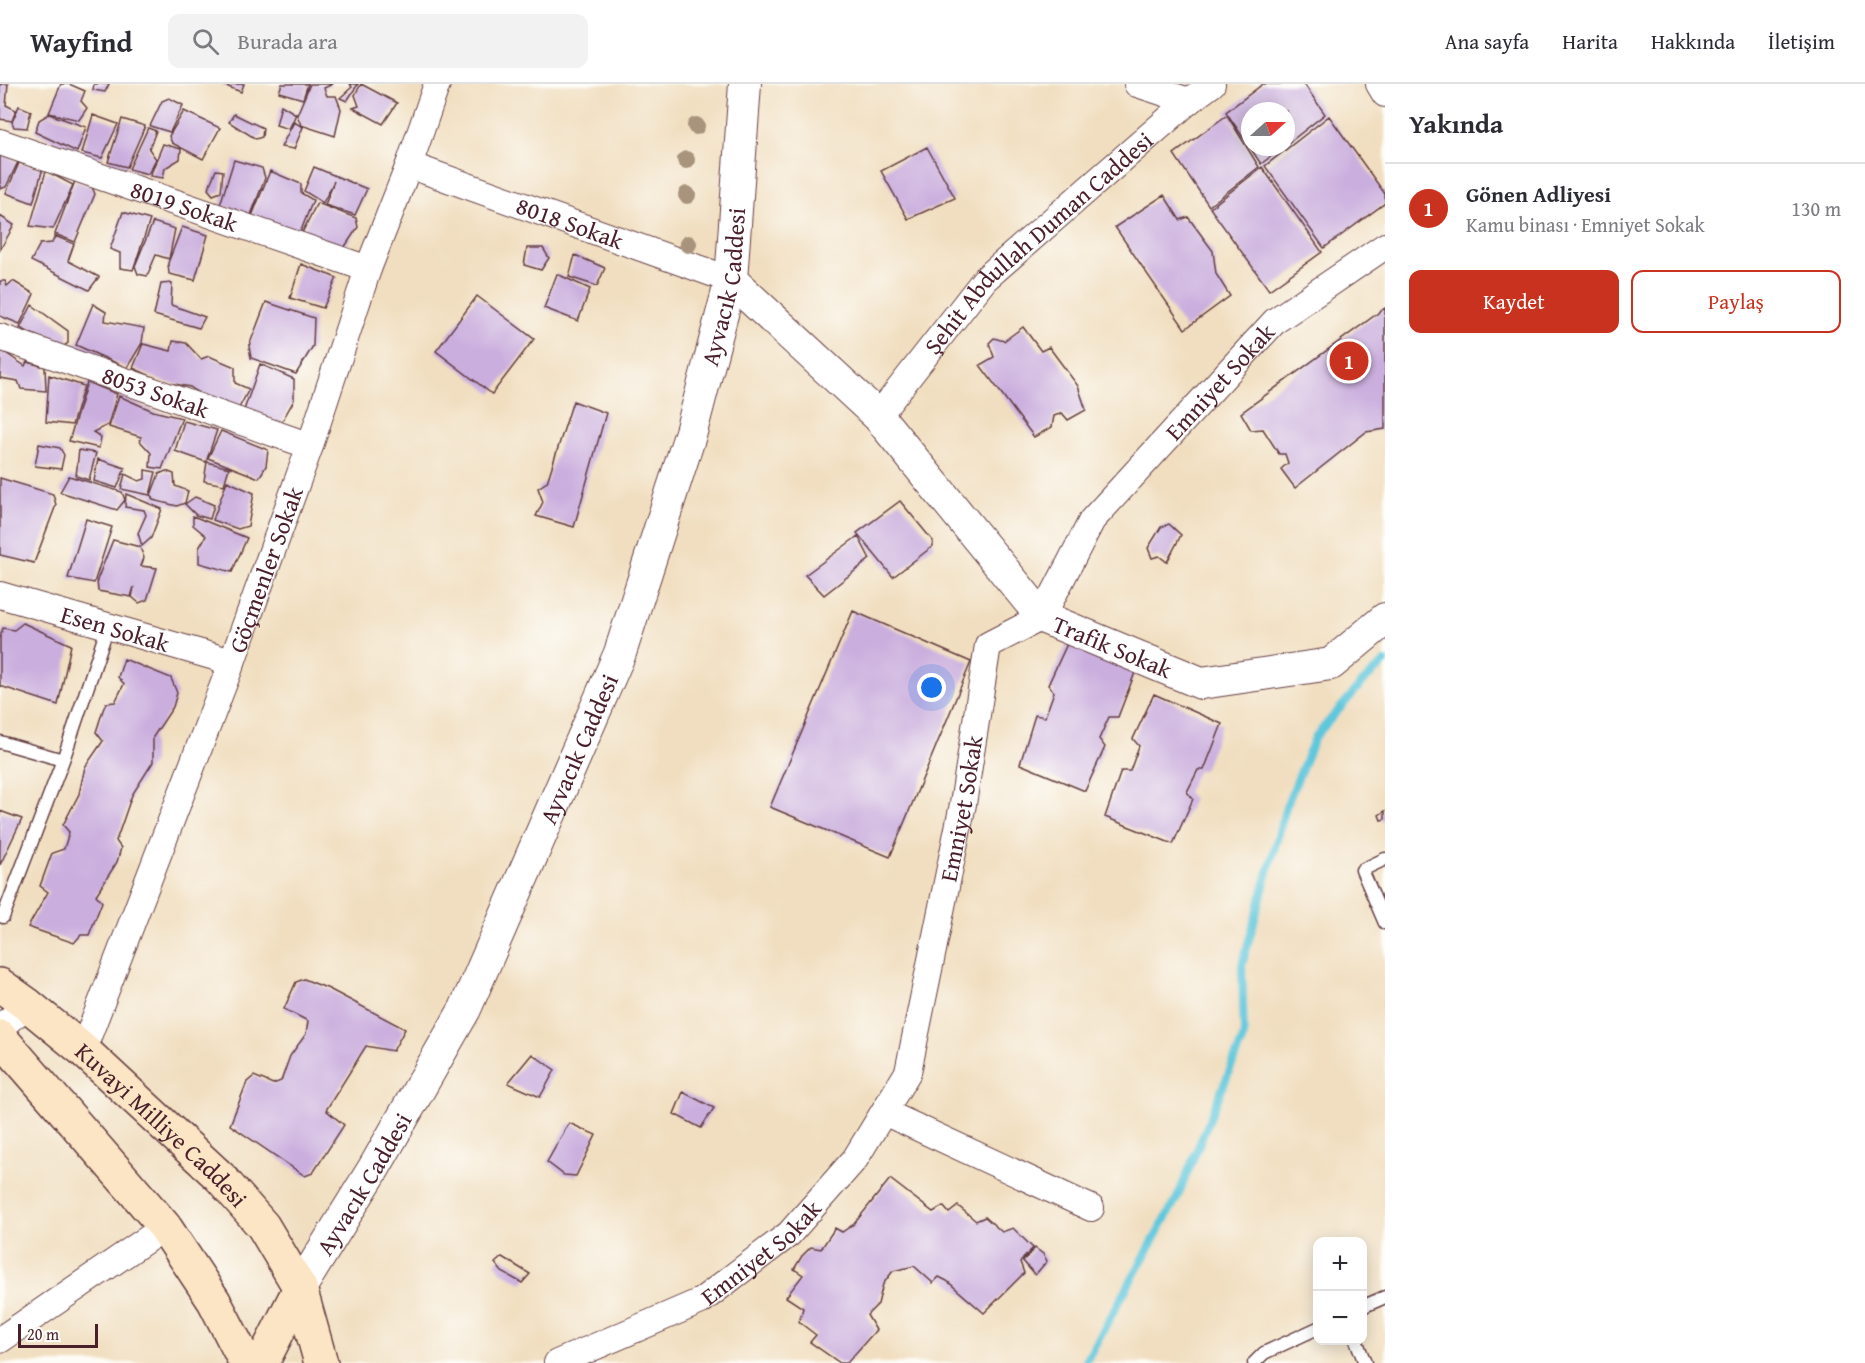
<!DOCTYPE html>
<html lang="tr">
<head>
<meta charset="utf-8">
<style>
	body { margin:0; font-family:"Gentium Book Plus",serif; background:#f2f2f3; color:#2b2b33 }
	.controls { position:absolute; right:18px; bottom:18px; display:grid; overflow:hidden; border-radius:12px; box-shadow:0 3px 15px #0003 }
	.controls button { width:54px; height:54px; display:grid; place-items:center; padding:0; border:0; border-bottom:2px solid #e1e1e2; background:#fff; color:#2b2b33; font:30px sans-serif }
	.compass { position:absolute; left:1241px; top:18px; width:54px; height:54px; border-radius:50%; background:#fff; box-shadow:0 3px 15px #0003; rotate:69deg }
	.scale { position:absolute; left:18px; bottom:15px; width:80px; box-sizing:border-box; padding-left:6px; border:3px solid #4a1f2b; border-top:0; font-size:16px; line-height:21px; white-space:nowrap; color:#4a1f2b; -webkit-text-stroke:4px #fdfcf7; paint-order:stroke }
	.you { position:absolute; left:932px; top:604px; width:21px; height:21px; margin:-15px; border:4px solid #fff; border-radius:50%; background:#1a73e8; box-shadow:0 0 0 9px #1a73e833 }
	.badge { display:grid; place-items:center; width:39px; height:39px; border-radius:50%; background:#c8321e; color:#fff; font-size:20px; font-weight:700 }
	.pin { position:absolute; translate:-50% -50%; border:3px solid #fff; box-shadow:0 2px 6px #0006 }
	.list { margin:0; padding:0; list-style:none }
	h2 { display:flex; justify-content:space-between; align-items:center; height:78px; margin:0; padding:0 24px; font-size:26px }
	h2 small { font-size:20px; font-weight:400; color:#7c7c81 }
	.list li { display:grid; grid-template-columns:39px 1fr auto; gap:18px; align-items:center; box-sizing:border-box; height:90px; padding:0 24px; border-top:2px solid #e1e1e2 }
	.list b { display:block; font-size:22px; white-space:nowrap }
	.list p { margin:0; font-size:20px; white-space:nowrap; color:#7c7c81 }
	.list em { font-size:20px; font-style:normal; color:#7c7c81 }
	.actions { display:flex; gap:12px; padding:18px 24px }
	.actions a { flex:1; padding:14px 0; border:2px solid #c8321e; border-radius:12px; text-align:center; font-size:21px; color:#c8321e }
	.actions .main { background:#c8321e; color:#fff }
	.icon { flex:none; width:33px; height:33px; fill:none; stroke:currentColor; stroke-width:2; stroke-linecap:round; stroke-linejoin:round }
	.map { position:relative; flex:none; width:1385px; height:1279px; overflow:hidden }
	header { display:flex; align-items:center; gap:36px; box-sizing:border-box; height:84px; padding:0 30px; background:#fff; border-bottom:2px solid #e1e1e2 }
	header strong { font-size:28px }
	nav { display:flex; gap:33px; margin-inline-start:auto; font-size:21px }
	.search { width:420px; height:54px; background:#f2f2f3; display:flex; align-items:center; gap:15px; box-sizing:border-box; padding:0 21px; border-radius:12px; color:#7c7c81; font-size:22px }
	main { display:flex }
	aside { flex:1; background:#fff }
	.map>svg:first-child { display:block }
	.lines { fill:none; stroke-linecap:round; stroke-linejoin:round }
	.stream { stroke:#5fc7dc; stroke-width:8 }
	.building { fill:#caaede }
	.service-casing { stroke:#633c41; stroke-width:15 }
	.minor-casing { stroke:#633c41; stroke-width:28 }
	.tertiary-casing { stroke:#633c41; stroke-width:34 }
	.secondary-casing { stroke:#633c41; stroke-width:36 }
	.service { stroke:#fff; stroke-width:12 }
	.minor { stroke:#fff; stroke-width:26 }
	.tertiary { stroke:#fff; stroke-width:32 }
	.secondary { stroke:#fce5c4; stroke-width:33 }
	.tree { fill:#a8937b }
	.labels { text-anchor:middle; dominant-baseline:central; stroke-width:4.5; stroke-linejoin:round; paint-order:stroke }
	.street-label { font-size:24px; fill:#4a1f2b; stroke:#fdfcf7 }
</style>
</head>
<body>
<header>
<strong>Wayfind</strong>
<div class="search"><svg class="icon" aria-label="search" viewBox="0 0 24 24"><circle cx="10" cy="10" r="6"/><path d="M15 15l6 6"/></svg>Burada ara</div>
<nav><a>Ana sayfa</a><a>Harita</a><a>Hakkında</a><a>İletişim</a></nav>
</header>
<main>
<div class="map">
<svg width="1385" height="1279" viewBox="0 0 1385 1279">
	<rect width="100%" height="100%" fill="#fdfcf7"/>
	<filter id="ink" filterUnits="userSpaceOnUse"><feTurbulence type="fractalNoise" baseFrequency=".0167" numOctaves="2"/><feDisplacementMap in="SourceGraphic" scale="12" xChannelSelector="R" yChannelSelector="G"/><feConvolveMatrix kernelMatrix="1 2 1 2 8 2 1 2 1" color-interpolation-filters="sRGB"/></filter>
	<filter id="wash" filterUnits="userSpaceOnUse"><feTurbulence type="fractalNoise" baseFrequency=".008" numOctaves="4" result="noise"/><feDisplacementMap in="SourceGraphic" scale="24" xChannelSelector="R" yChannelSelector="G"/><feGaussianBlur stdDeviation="1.35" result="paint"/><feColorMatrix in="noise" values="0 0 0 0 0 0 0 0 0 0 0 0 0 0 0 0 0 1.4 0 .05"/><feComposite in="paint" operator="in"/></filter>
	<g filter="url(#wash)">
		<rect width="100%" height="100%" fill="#f1dec0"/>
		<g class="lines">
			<path class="stream" d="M1085 1279 1177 1114 1244 952 1242 881 1286 723 1315 653 1363 598 1385 578"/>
		</g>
		<g id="blocks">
			<path class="building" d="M0 0H8L6 21 16 26 12 37 0 35Z
				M61 0H69L85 7 81 17 87 24 79 36 49 29Z
				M94 0H109L105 8 93 6Z
				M221 0H244L241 8Z
				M282 0H308L303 15 279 8Z
				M310 0H333L324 4 327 12H336L341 25 335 52 301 41 297 31Z
				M350 0H358L347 17 340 14 352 3Z
				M361 0 397 19 383 40 353 24 359 22 355 11Z
				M1263 0H1304L1325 30 1286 61V27H1250V63H1283L1261 80 1226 28Z
				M169 14 183 21 170 48 150 42 162 17Z
				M281 21 296 30 289 45 276 41Z
				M19 22 31 27 27 44 14 43 12 38Z
				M184 27 220 44 203 75 172 59 169 52Z
				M49 30 86 43 77 68 35 48 39 36Z
				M234 30 263 44 262 53 256 55 229 38Z
				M93 31 118 40 102 74 82 69Z
				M1227 31 1259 83 1209 122 1174 70Z
				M1329 32 1385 110V119L1324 164 1265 82Z
				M122 35 145 42 127 83 108 78Z
				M294 38 303 43 294 65 281 63Z
				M148 44 156 47 149 65 156 75 148 90 129 85Z
				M163 60 181 65 180 75 165 84 163 94 150 92Z
				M927 63 955 114 908 135 881 87Z
				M0 69 18 78 6 103 0 105Z
				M234 76 262 84 265 94 251 131 220 121Z
				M19 79 43 84 33 119 6 109Z
				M314 83 367 105 355 131 325 121 334 97 323 119 304 107Z
				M1262 83 1322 168 1269 206 1210 124Z
				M216 86 223 87 221 108 213 111 208 105Z
				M46 87 73 101 53 145 30 142Z
				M270 87 301 100V109L313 116 300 149 252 132Z
				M75 97 92 103 95 110 75 158 55 150Z
				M1164 111 1180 136 1188 133 1213 167 1216 190 1230 212 1185 245 1115 143Z
				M317 119 356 134 358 143 342 167 302 149Z
				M123 128 150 136 133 186 120 184V169L110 165Z
				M0 132 14 141 0 166Z
				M153 138 175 145 169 175 156 171 147 192 138 190 135 182Z
				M182 143 208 151 195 196 169 190 168 179Z
				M55 152 74 160 68 177 99 193 89 206 31 177 40 160 52 159Z
				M527 164H543L549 174 541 186 524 181Z
				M575 171 605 184 597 202 569 193Z
				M301 180 337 194 323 224 290 214Z
				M557 190 590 205 578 237 544 224Z
				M0 197H5L7 202 13 197 34 210 20 240 0 232Z
				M172 199 171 221 205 233 199 244 154 231 161 200Z
				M477 212 534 255 492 310 436 267Z
				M266 218 314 234 313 262 296 290 251 274 249 262Z
				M93 220 106 228 105 237 144 244 142 259 127 284 76 261Z
				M32 221 68 247V259L61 264 20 244Z
				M1385 224V345L1366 348 1295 404 1281 385 1288 379 1285 370H1279L1263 345 1251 346 1241 329Z
				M1023 243 1041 267 1049 263 1078 302 1086 326 1068 336 1062 329 1054 332 1052 343 1034 353 980 281 994 273 989 259 994 254 1004 257Z
				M173 257 186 259 201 275 209 272 235 283V299L249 305 239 324 211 317 190 303 164 298 133 284 143 260 171 267Z
				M1 266 25 282 27 278 45 283 46 307 21 305 18 297 0 294Z
				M260 280 294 295V316L281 339 243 329Z
				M49 291 84 302 72 341 46 338Z
				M87 298 117 310 108 341 93 348 101 353 99 364 69 357Z
				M119 312 153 327 182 334 162 385 150 383 151 369 140 357 141 353 109 343Z
				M573 317 606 329 574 443 536 432 543 418 538 404 547 398Z
				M184 337 217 346 206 378 175 367Z
				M221 347 268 366 266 382 259 394 208 374Z
				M39 360 60 364 64 371 61 385 35 382Z
				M79 366 96 369 89 396 76 392Z
				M98 375 125 384 117 404 94 397Z
				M207 378 229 384 224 401 204 397Z
				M145 386 156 388 150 411 121 405 125 390 139 397 145 395Z
				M166 387 174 390 175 402 188 407 185 419 177 422 153 416 151 411 159 390Z
				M69 392 122 408 125 416 117 426 60 408Z
				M0 394 53 410 56 421 34 479 0 471Z
				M227 397 254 409 248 442 238 445 213 436Z
				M126 410 162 425 151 454 142 462 138 449 146 431 144 426 125 423Z
				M195 413 214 421 210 435 196 431 185 420Z
				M900 417 933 457V462L893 493 857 449Z
				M193 432 247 454 232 488 199 479V464L206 452 193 441Z
				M86 435 112 443 94 499 68 494Z
				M1169 440 1181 451 1167 478 1159 472 1152 474 1148 464 1161 443Z
				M858 452 870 475 824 511 805 491Z
				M113 456 140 463 144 474 141 482 157 484 147 516 139 519 132 513 134 503 131 513 98 507 97 496Z
				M853 527 971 578 890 773 770 723Z
				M23 539 71 561 58 621 0 602V553L3 544 14 546Z
				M1067 560 1136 586 1118 633H1109L1099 655 1105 663 1085 707 1020 680 1035 631 1045 633 1054 608 1048 601Z
				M124 575 171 594 177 609 173 623 153 653V678L132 711 116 757 121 764 117 778 96 811 102 818 89 851H81L74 859 28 843 48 808 40 802 52 769 64 765 69 748 63 741 79 710 85 683 103 657 96 648 103 626 106 619 115 618 124 600 118 593Z
				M1154 610 1222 640 1204 686H1198L1187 708 1193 715 1173 760 1105 733 1121 687H1130L1139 662 1133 655Z
				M0 727 22 735 0 781Z
				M1385 727V735L1381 736 1379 731Z
				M304 895 329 905 405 945 393 967 366 962 326 1026 344 1041 313 1089 305 1092 230 1041 247 998 254 992 273 1000 281 997 290 972 306 950 308 937 284 925 296 898Z
				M532 970 555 986 540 1013 508 999Z
				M683 1008 714 1024 701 1044 674 1030Z
				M569 1039 596 1051 576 1092 564 1091 547 1078Z
				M890 1095 933 1128 943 1122 949 1129 958 1122 976 1137 985 1133 1002 1148 1013 1144 1033 1164 1020 1178 1024 1189 984 1229 947 1197 939 1193 933 1199 914 1182 893 1187 883 1200 878 1220 867 1231 876 1246 847 1279H840L810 1258 816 1251 799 1238 803 1224 786 1213 803 1191 794 1185 802 1172 811 1163 821 1165 835 1144 842 1148 854 1140Z
				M1035 1164 1043 1170 1047 1177 1035 1191 1023 1177Z
				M502 1173 530 1190 522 1199 502 1188 495 1179Z"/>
		</g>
	</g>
	<g filter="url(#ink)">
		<use href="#blocks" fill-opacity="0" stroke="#633c41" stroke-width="1.5"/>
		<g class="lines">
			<g class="service-casing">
				<path id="service" d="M0 658 63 676 108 542
					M1385 775 1362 786 1385 839
					M3 833 63 676
					M1362 1223 1385 1213
					M1356 1256 1365 1279
					M1254 1279 1264 1269 1318 1244"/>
			</g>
			<g class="minor-casing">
				<g id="minor">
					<path d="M1137 0 1189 17"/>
					<path d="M1379 0 1385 10"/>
					<path id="s1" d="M0 58 368 185"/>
					<path id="s2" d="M409 81 731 196"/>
					<path id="s3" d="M0 253 310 362"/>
					<path id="s4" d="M878 332 985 195 1189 17 1212 0"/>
					<path id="s5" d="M0 511 232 578"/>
					<path d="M0 943 28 921"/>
					<path id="s6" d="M83 966 232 578 310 362 368 185 409 81 437 0"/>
					<path d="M884 1028 1091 1124"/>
					<path d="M0 1256 165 1143"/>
					<path id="s7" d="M557 1279 701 1217 789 1150 855 1075 908 988 963 720 988 561 1042 533 1092 436 1275 237 1385 162"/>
				</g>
			</g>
			<g class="tertiary-casing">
				<g id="tertiary">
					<path id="s8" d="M731 196 878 332 1042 533 1201 599 1331 580 1385 535"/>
					<path id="s9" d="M300 1204 374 1084 465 925 620 569 691 348 731 196 745 0"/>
				</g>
			</g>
			<g class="secondary-casing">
				<g id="secondary">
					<path id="s10" d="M0 901 28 921 83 966 220 1093 263 1142 300 1204 321 1279"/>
					<path d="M0 953 165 1143 214 1217 246 1279"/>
					<path d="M262 1279 300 1204"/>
				</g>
			</g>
			<use href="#service" class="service"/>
			<use href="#minor" class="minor"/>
			<use href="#tertiary" class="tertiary"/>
			<use href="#secondary" class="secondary"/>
		</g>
		<g class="tree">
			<circle cx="696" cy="42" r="9"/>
			<circle cx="686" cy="76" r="9"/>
			<circle cx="687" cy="111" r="9"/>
			<circle cx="688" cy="160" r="9"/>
		</g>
	</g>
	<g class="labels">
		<g class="street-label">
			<text stroke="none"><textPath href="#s1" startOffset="195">8019 Sokak</textPath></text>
			<text stroke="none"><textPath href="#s2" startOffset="171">8018 Sokak</textPath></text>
			<text stroke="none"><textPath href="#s4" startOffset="237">Şehit Abdullah Duman Caddesi</textPath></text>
			<text stroke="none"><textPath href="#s9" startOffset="1094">Ayvacık Caddesi</textPath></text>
			<text stroke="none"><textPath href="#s7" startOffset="1262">Emniyet Sokak</textPath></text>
			<text stroke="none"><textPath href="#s3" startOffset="165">8053 Sokak</textPath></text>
			<text stroke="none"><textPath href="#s6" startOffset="514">Göçmenler Sokak</textPath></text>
			<text stroke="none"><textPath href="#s5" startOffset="120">Esen Sokak</textPath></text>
			<text stroke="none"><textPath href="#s8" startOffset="536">Trafik Sokak</textPath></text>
			<text stroke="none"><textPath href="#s9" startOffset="608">Ayvacık Caddesi</textPath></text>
			<text stroke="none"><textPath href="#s7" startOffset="738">Emniyet Sokak</textPath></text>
			<text stroke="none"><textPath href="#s10" startOffset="214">Kuvayi Milliye Caddesi</textPath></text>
			<text stroke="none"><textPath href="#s9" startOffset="122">Ayvacık Caddesi</textPath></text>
			<text stroke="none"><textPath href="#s7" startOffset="234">Emniyet Sokak</textPath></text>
		</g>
	</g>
</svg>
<div class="controls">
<button>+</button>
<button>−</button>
</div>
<svg class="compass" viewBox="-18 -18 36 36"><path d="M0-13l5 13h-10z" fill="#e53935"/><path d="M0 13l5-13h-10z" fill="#7c7c81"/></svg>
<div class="scale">20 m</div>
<div class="you"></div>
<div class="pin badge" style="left:1349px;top:277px">1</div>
</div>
<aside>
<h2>Yakında<small></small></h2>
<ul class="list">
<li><span class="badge">1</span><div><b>Gönen Adliyesi</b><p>Kamu binası · Emniyet Sokak</p></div><em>130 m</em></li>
</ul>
<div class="actions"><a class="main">Kaydet</a><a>Paylaş</a></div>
</aside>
</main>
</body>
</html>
